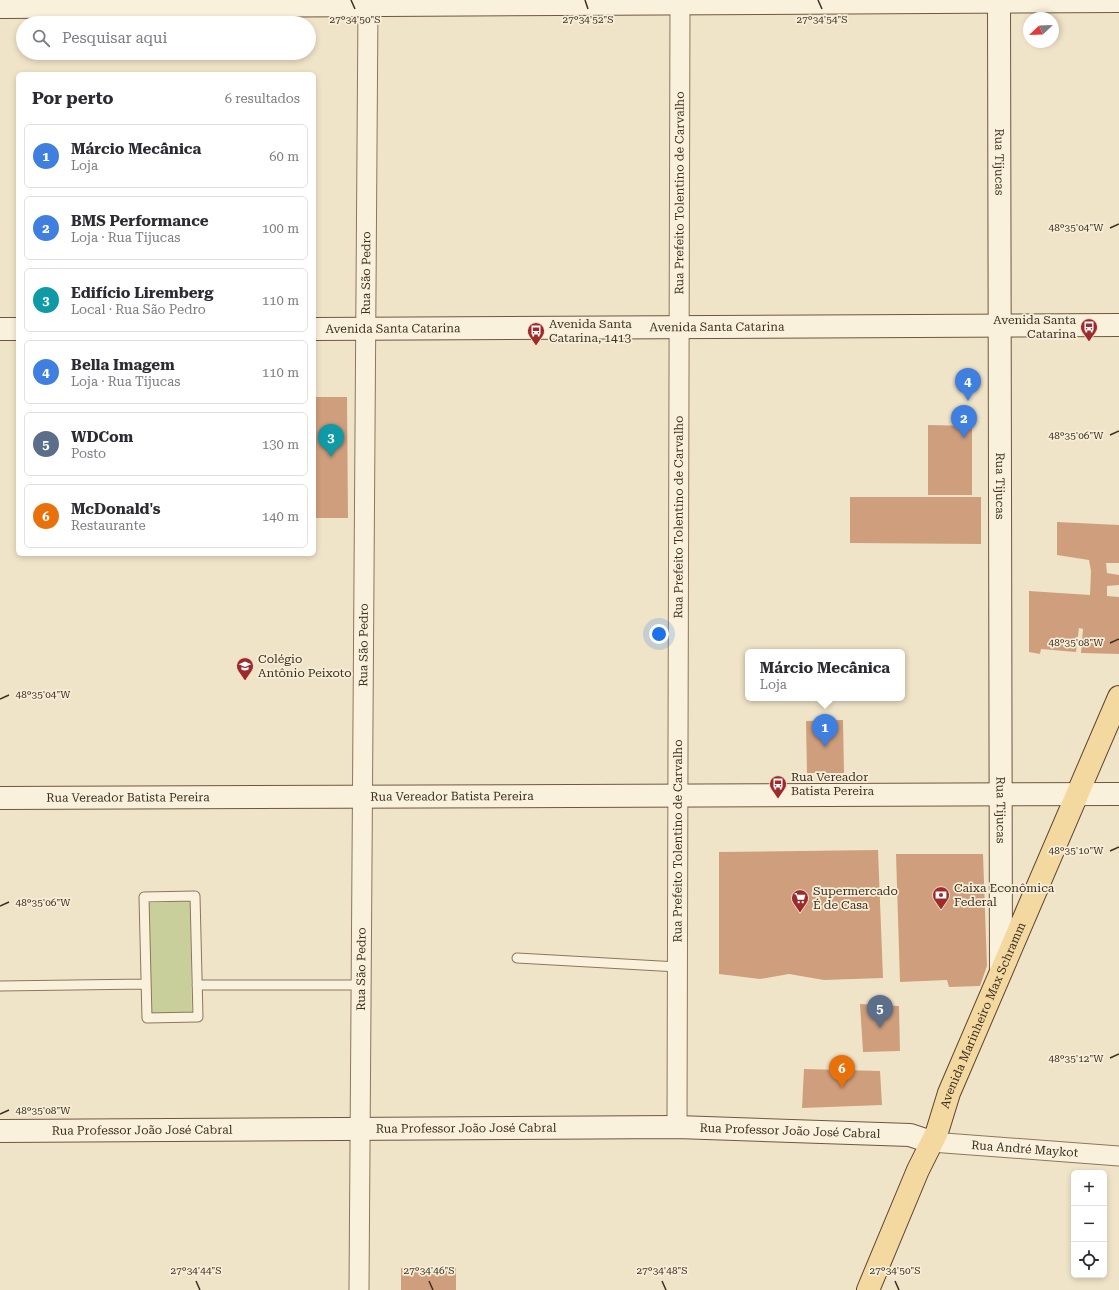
<!DOCTYPE html>
<html lang="pt">
<head>
<meta charset="utf-8">
<style>
	body { margin:0; font-family:"Roboto Serif",serif; background:#f2f2f3; color:#2b2b33 }
	.controls { position:absolute; right:12px; bottom:12px; display:grid; overflow:hidden; border-radius:6px; box-shadow:0 2px 6px #0003 }
	.controls button { width:36px; height:36px; display:grid; place-items:center; padding:0; border:0; border-bottom:1px solid #e1e1e2; background:#fff; color:#2b2b33; font:20px sans-serif }
	.compass { position:absolute; left:1023px; top:12px; width:36px; height:36px; border-radius:50%; background:#fff; box-shadow:0 2px 6px #0003; rotate:247deg }
	.you { position:absolute; left:659px; top:634px; width:14px; height:14px; margin:-10px; border:3px solid #fff; border-radius:50%; background:#1a73e8; box-shadow:0 0 0 6px #1a73e833 }
	.badge { display:grid; place-items:center; width:26px; height:26px; border-radius:50%; background:#2563eb; color:#fff; font-size:13px; font-weight:700 }
	.pin { position:absolute; translate:-50% -33px; filter:drop-shadow(0 1px 2px #0008) }
	.pin::after { content:''; position:absolute; top:21px; width:14px; height:12px; background:inherit; clip-path:polygon(0 0,100% 0,50% 100%) }
	.popup { position:absolute; left:745px; top:649px; width:160px; height:52px; box-sizing:border-box; display:grid; place-content:center; border-radius:6px; background:#fff; filter:drop-shadow(0 1px 3px #0005); font-size:13px; white-space:nowrap; color:#7c7c81 }
	.popup b { font-size:15px; color:#2b2b33 }
	.popup::after { content:''; position:absolute; left:50%; top:100%; margin-left:-8px; border:8px solid transparent; border-top-color:#fff }
	.list { margin:0; padding:0; list-style:none }
	h2 { display:flex; justify-content:space-between; align-items:center; height:52px; margin:0; padding:0 16px; font-size:17px }
	h2 small { font-size:13px; font-weight:400; color:#7c7c81 }
	.list li { display:grid; grid-template-columns:26px 1fr auto; gap:12px; align-items:center; box-sizing:border-box; height:64px; margin:0 8px 8px; padding:0 8px; border:1px solid #e1e1e2; border-radius:6px }
	.list b { display:block; font-size:15px; white-space:nowrap }
	.list p { margin:0; font-size:13px; white-space:nowrap; color:#7c7c81 }
	.list em { font-size:13px; font-style:normal; color:#7c7c81 }
	.icon { flex:none; width:22px; height:22px; fill:none; stroke:currentColor; stroke-width:2; stroke-linecap:round; stroke-linejoin:round }
	.map { position:relative; flex:none; width:1119px; height:1290px; overflow:hidden }
	.search { position:absolute; background:#fff; box-shadow:0 2px 6px #0003; left:16px; top:16px; width:300px; height:44px; display:flex; align-items:center; gap:10px; box-sizing:border-box; padding:0 14px; border-radius:22px; color:#7c7c81; font-size:15px }
	.panel { position:absolute; background:#fff; box-shadow:0 2px 6px #0003; left:16px; top:72px; width:300px; height:484px; border-radius:6px }
	.map>svg:first-child { display:block }
	.green { fill:#c9cf9b }
	.building { fill:#cf9f7d }
	.lines { fill:none; stroke-linecap:round; stroke-linejoin:round }
	.lane-casing { stroke:#8d765c; stroke-width:11 }
	.street-casing { stroke:#8d765c; stroke-width:21 }
	.secondary-casing { stroke:#6f573f; stroke-width:24 }
	.primary-casing { stroke:#5b4430; stroke-width:24 }
	.lane { stroke:#faf1dc; stroke-width:9 }
	.street { stroke:#faf1dc; stroke-width:19 }
	.secondary { stroke:#faf1dc; stroke-width:22 }
	.primary { stroke:#f3d9a0; stroke-width:22 }
	.ticks { fill:none; stroke:#3d2e20; stroke-width:1.5 }
	.labels { text-anchor:middle; dominant-baseline:central; stroke-width:3.5; stroke-linejoin:round; paint-order:stroke }
	.street-label { font-size:12px; fill:#3d2e20; stroke:#f7eed8 }
	.poi-label { font-size:12px; fill:#3d2e20; stroke:#f7eed8; text-anchor:start }
	.ticks-label { font-size:10px; text-anchor:middle; fill:#3d2e20; stroke:#f7eed8; stroke-width:3.5; stroke-linejoin:round; paint-order:stroke }
</style>
</head>
<body>
<div class="map">
<svg width="1119" height="1290" viewBox="0 0 1119 1290">
	<rect width="100%" height="100%" fill="#f0e4c8"/>
	<path class="green" d="M190 901 192 1013 152 1014 149 903Z"/>
	<path class="building" d="M314 397H347L348 518H314Z
		M928 425 972 426V495H928Z
		M850 497H981V544L850 543Z
		M1057 522 1119 525V563H1106L1107 573 1119 575V585L1107 586V596L1119 597V654L1081 653 1083 629 1079 628 1076 652 1041 649 1040 654 1029 652V591L1090 595 1091 571 1089 560 1057 555Z
		M843 720 844 773H807L806 721Z
		M878 850 883 978 824 980 789 974 760 979 719 974V852Z
		M896 854H983L987 966 980 986 949 987 947 980 900 982Z
		M860 1004 899 1006 900 1051 863 1052Z
		M804 1069 880 1071 882 1105 802 1108Z
		M401 1268H456V1290H401Z"/>
	<g class="lines">
		<g class="lane-casing">
			<path id="lane" d="M195 896 198 1017 147 1018 144 897Z
				M517 958 678 967
				M197 985H361
				M0 986 146 984"/>
		</g>
		<g class="street-casing">
			<g id="street">
				<path id="s1" d="M677 1127 680 3"/>
				<path id="s2" d="M931 1142 1119 1156"/>
				<path id="s3" d="M359 1290 368 5"/>
			</g>
		</g>
		<g class="secondary-casing">
			<g id="secondary">
				<path id="s4" d="M999 1 1001 971"/>
				<path d="M0 7 1119 1"/>
				<path d="M0 329H18"/>
				<path id="s5" d="M314 329 1119 325"/>
				<path id="s6" d="M0 798 1119 794"/>
				<path id="s7" d="M0 1131 677 1127 910 1135 931 1142"/>
			</g>
		</g>
		<g class="primary-casing">
			<g id="primary">
				<path id="s8" d="M868 1290 918 1170 937 1132 949 1093 1119 697"/>
			</g>
		</g>
		<use href="#lane" class="lane"/>
		<use href="#street" class="street"/>
		<use href="#secondary" class="secondary"/>
		<use href="#primary" class="primary"/>
	</g>
	<path class="ticks" d="M351 0 355 9M585 0 588 9M818 0 822 9M1110 228 1119 224M1110 435 1119 431M1110 643 1119 639M0 699 9 695M1110 851 1119 847M0 906 9 902M1110 1058 1119 1054M0 1114 9 1110M196 1281 200 1290M429 1281 433 1290M662 1281 666 1290M895 1281 899 1290"/>
	<defs>
		<g id="bus-pin" transform="scale(0.9)"><path d="M0 17L-7.5 6A9.5 9.5 0 1 1 7.5 6Z" fill="#9e2a2b" stroke="#f7eed8"/><path d="M-5-6H5V4H4V6H2V4H-2V6H-4V4H-5ZM-3.5-4V0h7V-4ZM-3.5 1.2v1.5H-2V1.2ZM2 1.2v1.5H3.5V1.2Z" fill="#fff"/></g>
		<g id="school-pin" transform="scale(0.9)"><path d="M0 17L-7.5 6A9.5 9.5 0 1 1 7.5 6Z" fill="#9e2a2b" stroke="#f7eed8"/><path d="M0-5L7-2L0 1L-7-2ZM-4 1L0 2.5L4 1V4Q0 6-4 4Z" fill="#fff"/></g>
		<g id="bank-pin" transform="scale(0.9)"><path d="M0 17L-7.5 6A9.5 9.5 0 1 1 7.5 6Z" fill="#9e2a2b" stroke="#f7eed8"/><path d="M-6-4H6V4H-6ZM0-2.3a2.3 2.3 0 1 0 0 4.6a2.3 2.3 0 1 0 0-4.6Z" fill="#fff"/></g>
		<g id="supermarket-pin" transform="scale(0.9)"><path d="M0 17L-7.5 6A9.5 9.5 0 1 1 7.5 6Z" fill="#9e2a2b" stroke="#f7eed8"/><path d="M-6-5.5h2.5l.6 2H6L4.5 2H-2.5L-4.4-4H-6ZM-1.5 3.2a1.3 1.3 0 1 0 .1 0ZM3 3.2a1.3 1.3 0 1 0 .1 0Z" fill="#fff"/></g>
	</defs>
	<g fill-rule="evenodd">
		<use href="#bus-pin" x="1089" y="327"/>
		<use href="#bus-pin" x="536" y="331"/>
		<use href="#school-pin" x="245" y="666"/>
		<use href="#bus-pin" x="778" y="784"/>
		<use href="#bank-pin" x="941" y="895"/>
		<use href="#supermarket-pin" x="800" y="898"/>
	</g>
	<g class="labels">
		<g class="street-label">
			<text stroke="none"><textPath href="#s4" startOffset="161">Rua Tijucas</textPath></text>
			<text stroke="none"><textPath href="#s1" startOffset="934">Rua Prefeito Tolentino de Carvalho</textPath></text>
			<text stroke="none"><textPath href="#s3" startOffset="1017">Rua São Pedro</textPath></text>
			<text stroke="none"><textPath href="#s5" startOffset="403">Avenida Santa Catarina</textPath></text>
			<text stroke="none"><textPath href="#s5" startOffset="79">Avenida Santa Catarina</textPath></text>
			<text stroke="none"><textPath href="#s4" startOffset="485">Rua Tijucas</textPath></text>
			<text stroke="none"><textPath href="#s1" startOffset="610">Rua Prefeito Tolentino de Carvalho</textPath></text>
			<text stroke="none"><textPath href="#s3" startOffset="645">Rua São Pedro</textPath></text>
			<text stroke="none"><textPath href="#s6" startOffset="452">Rua Vereador Batista Pereira</textPath></text>
			<text stroke="none"><textPath href="#s6" startOffset="128">Rua Vereador Batista Pereira</textPath></text>
			<text stroke="none"><textPath href="#s4" startOffset="809">Rua Tijucas</textPath></text>
			<text stroke="none"><textPath href="#s1" startOffset="286">Rua Prefeito Tolentino de Carvalho</textPath></text>
			<text stroke="none"><textPath href="#s3" startOffset="321">Rua São Pedro</textPath></text>
			<text stroke="none"><textPath href="#s8" startOffset="298">Avenida Marinheiro Max Schramm</textPath></text>
			<text stroke="none"><textPath href="#s7" startOffset="466">Rua Professor João José Cabral</textPath></text>
			<text stroke="none"><textPath href="#s7" startOffset="142">Rua Professor João José Cabral</textPath></text>
			<text stroke="none"><textPath href="#s7" startOffset="790">Rua Professor João José Cabral</textPath></text>
			<text stroke="none"><textPath href="#s2" startOffset="94">Rua André Maykot</textPath></text>
		</g>
		<g class="poi-label">
			<text x="1076" y="320" text-anchor="end">Avenida Santa<tspan x="1076" dy="14">Catarina</tspan></text>
			<text x="549" y="324">Avenida Santa<tspan x="549" dy="14">Catarina, 1413</tspan></text>
			<text x="258" y="659">Colégio<tspan x="258" dy="14">Antônio Peixoto</tspan></text>
			<text x="791" y="777">Rua Vereador<tspan x="791" dy="14">Batista Pereira</tspan></text>
			<text x="954" y="888">Caixa Econômica<tspan x="954" dy="14">Federal</tspan></text>
			<text x="813" y="891">Supermercado<tspan x="813" dy="14">É de Casa</tspan></text>
		</g>
	</g>
	<g class="ticks-label">
		<text x="355" y="23">27°34'50"S</text>
		<text x="588" y="23">27°34'52"S</text>
		<text x="822" y="23">27°34'54"S</text>
		<text x="1076" y="231">48°35'04"W</text>
		<text x="1076" y="439">48°35'06"W</text>
		<text x="1076" y="646">48°35'08"W</text>
		<text x="43" y="698">48°35'04"W</text>
		<text x="1076" y="854">48°35'10"W</text>
		<text x="43" y="906">48°35'06"W</text>
		<text x="1076" y="1062">48°35'12"W</text>
		<text x="43" y="1114">48°35'08"W</text>
		<text x="196" y="1274">27°34'44"S</text>
		<text x="429" y="1274">27°34'46"S</text>
		<text x="662" y="1274">27°34'48"S</text>
		<text x="895" y="1274">27°34'50"S</text>
	</g>
</svg>
<div class="controls">
<button>+</button>
<button>−</button>
<button><svg class="icon" aria-label="locate" viewBox="0 0 24 24"><circle cx="12" cy="12" r="6"/><path d="M12 2v4M12 18v4M2 12h4M18 12h4"/></svg></button>
</div>
<svg class="compass" viewBox="-18 -18 36 36"><path d="M0-13l5 13h-10z" fill="#e53935"/><path d="M0 13l5-13h-10z" fill="#7c7c81"/></svg>
<div class="you"></div>
<div class="pin badge" style="left:825px;top:747px;background:#3f7fe0">1</div>
<div class="popup"><b>Márcio Mecânica</b>Loja</div>
<div class="pin badge" style="left:964px;top:438px;background:#3f7fe0">2</div>
<div class="pin badge" style="left:331px;top:457px;background:#0f9aa8">3</div>
<div class="pin badge" style="left:968px;top:401px;background:#3f7fe0">4</div>
<div class="pin badge" style="left:880px;top:1028px;background:#5c6f8a">5</div>
<div class="pin badge" style="left:842px;top:1088px;background:#e8710a">6</div>
<div class="search"><svg class="icon" aria-label="search" viewBox="0 0 24 24"><circle cx="10" cy="10" r="6"/><path d="M15 15l6 6"/></svg>Pesquisar aqui</div>
<section class="panel">
<h2>Por perto<small>6 resultados</small></h2>
<ul class="list">
<li><span class="badge" style="background:#3f7fe0">1</span><div><b>Márcio Mecânica</b><p>Loja</p></div><em>60 m</em></li>
<li><span class="badge" style="background:#3f7fe0">2</span><div><b>BMS Performance</b><p>Loja · Rua Tijucas</p></div><em>100 m</em></li>
<li><span class="badge" style="background:#0f9aa8">3</span><div><b>Edifício Liremberg</b><p>Local · Rua São Pedro</p></div><em>110 m</em></li>
<li><span class="badge" style="background:#3f7fe0">4</span><div><b>Bella Imagem</b><p>Loja · Rua Tijucas</p></div><em>110 m</em></li>
<li><span class="badge" style="background:#5c6f8a">5</span><div><b>WDCom</b><p>Posto</p></div><em>130 m</em></li>
<li><span class="badge" style="background:#e8710a">6</span><div><b>McDonald's</b><p>Restaurante</p></div><em>140 m</em></li>
</ul>
</section>
</div>
</body>
</html>
